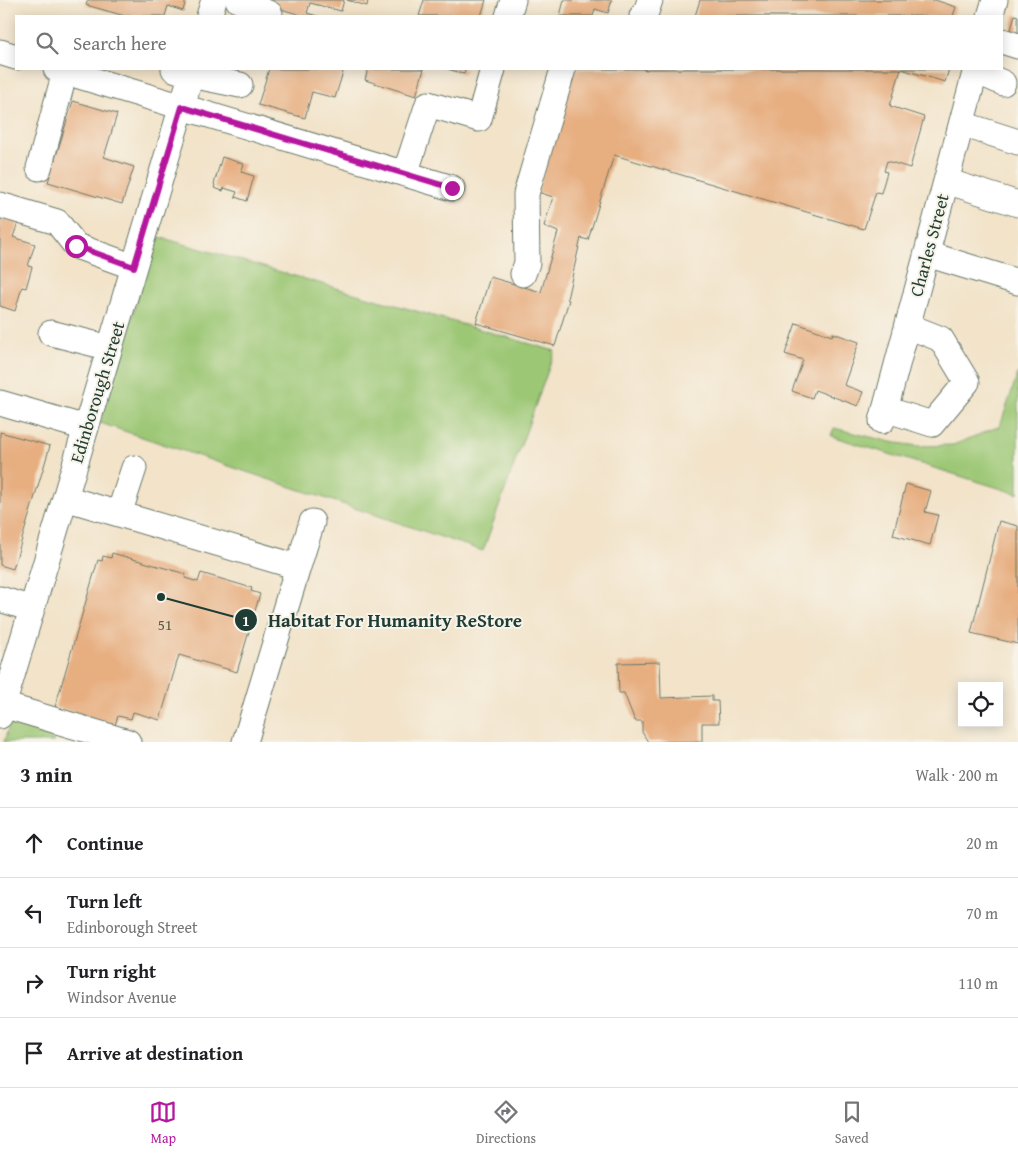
<!DOCTYPE html>
<html lang="en">
<head>
<meta charset="utf-8">
<style>
	body { margin:0; font-family:"Gentium Book Plus",serif; background:#f6f6f6; color:#202124 }
	.controls { position:absolute; right:15px; bottom:15px; display:grid; overflow:hidden; border-radius:0px; box-shadow:0 2px 12px #0003 }
	.controls button { width:45px; height:45px; display:grid; place-items:center; padding:0; border:0; border-bottom:1px solid #e0e0e0; background:#fff; color:#202124; font:25px sans-serif }
	.stop { position:absolute; width:15px; height:15px; margin:-11px; border:4px solid #b5179e; border-radius:50%; background:#fff }
	.stop.end { background:#b5179e; border-color:#fff; box-shadow:0 1px 5px #0008 }
	.list { margin:0; padding:0; list-style:none }
	h2 { display:flex; justify-content:space-between; align-items:center; height:65px; margin:0; padding:0 20px; font-size:21px }
	h2 small { font-size:16px; font-weight:400; color:#757577 }
	.list li { display:grid; grid-template-columns:32px 1fr auto; gap:15px; align-items:center; box-sizing:border-box; height:70px; padding:0 20px; border-top:1px solid #e0e0e0 }
	.list b { display:block; font-size:19px; white-space:nowrap }
	.list p { margin:0; font-size:16px; white-space:nowrap; color:#757577 }
	.list em { font-size:16px; font-style:normal; color:#757577 }
	.icon { flex:none; width:28px; height:28px; fill:none; stroke:currentColor; stroke-width:2; stroke-linecap:round; stroke-linejoin:round }
	.map { position:relative; flex:none; width:1018px; height:742px; overflow:hidden }
	.search { position:absolute; background:#fff; box-shadow:0 2px 12px #0003; left:15px; right:15px; top:15px; height:55px; display:flex; align-items:center; gap:12px; box-sizing:border-box; padding:0 18px; border-radius:0px; color:#757577; font-size:19px }
	.sheet { height:345px; background:#fff }
	nav { display:flex; justify-content:space-around; align-items:center; box-sizing:border-box; height:70px; border-top:1px solid #e0e0e0; background:#fff; font-size:14px; color:#757577 }
	nav a { display:grid; justify-items:center; gap:2px }
	nav .on { color:#b5179e }
	.map>svg:first-child { display:block }
	.green { fill:#9cc775; stroke:#5e8254 }
	.building { fill:#e7ae80 }
	.lines { fill:none; stroke-linecap:round; stroke-linejoin:round }
	.minor-casing { stroke:#697768; stroke-width:27 }
	.minor { stroke:#fff; stroke-width:25 }
	.route { stroke:#b5179e; stroke-width:6 }
	.labels { text-anchor:middle; dominant-baseline:central; stroke-width:4; stroke-linejoin:round; paint-order:stroke }
	.number-label { font-size:15px; fill:#515947 }
	.street-label { font-size:18px; fill:#1f3d34; stroke:#f7f3e8 }
	.leader { fill:none; stroke:#1f3d34; stroke-width:2 }
	.callout-dot { fill:#1f3d34; stroke:#f7f3e8; stroke-width:2 }
	.mark-label { font-size:15px; text-anchor:middle; font-weight:bold; fill:#fff }
	.callout-label { font-size:19px; text-anchor:middle; font-weight:bold; fill:#1f3d34; stroke:#f7f3e8; stroke-width:4; stroke-linejoin:round; paint-order:stroke }
</style>
</head>
<body>
<div class="map">
<svg width="1018" height="742" viewBox="0 0 1018 742">
	<rect width="100%" height="100%" fill="#f7f3e8"/>
	<filter id="ink" filterUnits="userSpaceOnUse"><feTurbulence type="fractalNoise" baseFrequency=".02" numOctaves="2"/><feDisplacementMap in="SourceGraphic" scale="10" xChannelSelector="R" yChannelSelector="G"/><feConvolveMatrix kernelMatrix="1 2 1 2 8 2 1 2 1" color-interpolation-filters="sRGB"/></filter>
	<filter id="wash" filterUnits="userSpaceOnUse"><feTurbulence type="fractalNoise" baseFrequency=".0096" numOctaves="4" result="noise"/><feDisplacementMap in="SourceGraphic" scale="20" xChannelSelector="R" yChannelSelector="G"/><feGaussianBlur stdDeviation="1.12" result="paint"/><feColorMatrix in="noise" values="0 0 0 0 0 0 0 0 0 0 0 0 0 0 0 0 0 1.4 0 .05"/><feComposite in="paint" operator="in"/></filter>
	<g filter="url(#wash)">
		<rect width="100%" height="100%" fill="#f2e3c9"/>
		<path class="green" d="M156 236 555 351 483 551 100 423Z
			M1018 373V494L831 436 834 428 891 442 918 446 953 445 1000 426Z
			M11 719 47 729 54 742H4Z"/>
		<g id="blocks">
			<path class="building" d="M88 0H186L183 11 168 6 165 16H125L86 5Z
				M258 0H344L341 11 310 3 307 13 317 16H300L301 15 257 2Z
				M347 0H368L367 6Z
				M424 0H486L481 16H419Z
				M564 0H612L608 13 595 9 593 16H560Z
				M700 0H935L956 7 953 16H695Z
				M1015 15 1018 16V38L1009 36Z
				M269 69H344L335 98 312 92 305 118 258 105Z
				M368 69H424L416 96 365 80Z
				M448 69H466L464 74Z
				M574 69H641L647 70V69H949L945 82 901 69 890 106 924 117 910 168 887 161 884 171 887 172 881 193 876 192 864 229 614 155 588 240 581 238 567 299 569 300 555 346 476 323 490 277 541 292 558 232 544 226 553 197 538 192Z
				M73 101 117 114 104 157 134 167 122 204 48 182Z
				M222 157 244 164 241 172 254 176 247 201 235 197 237 192 224 188 223 191 214 188 215 185 214 184Z
				M0 218 18 223 13 237 35 244 28 266 32 267 26 288 22 287 15 311 0 306Z
				M796 323 832 336 833 333 859 342 844 385 863 392 858 406 815 390 812 398 792 391 803 360 785 354Z
				M0 432 50 446 13 569 0 565Z
				M906 484 931 491 925 512 938 515 930 545 893 535Z
				M999 521 1018 526V644L971 633Z
				M112 553 186 574 185 578 198 582 201 573 252 588 251 591 260 594 237 672 179 655 160 720 133 712 131 719 118 716 115 725 55 707 98 560 102 561 103 556 111 558Z
				M660 662 661 698 712 696V701H718L719 723H702V741L648 742 642 732V721H635L624 693H619L618 663Z"/>
		</g>
	</g>
	<g filter="url(#ink)">
		<use href="#blocks" fill-opacity="0" stroke="#697768" stroke-width="1"/>
		<g class="lines">
			<g class="minor-casing">
				<path id="minor" d="M238 0 270 14
					M209 16 214 0
					M508 16 513 0
					M642 16 645 15 650 0
					M990 16 995 0
					M1002 41 1018 46
					M0 52 16 57
					M56 69 452 188
					M174 69 191 75 240 85
					M976 71 1003 83
					M962 124 1018 142
					M39 168 65 72
					M405 174 428 104 479 119 493 69
					M946 181 1018 204
					M0 205 57 222 76 246 134 267
					M927 254 1018 282
					M523 274 527 263 526 194 563 69
					M51 333 110 348
					M0 403 86 428
					M885 409 932 424 967 382 941 339 908 326
					M882 421 976 69
					M65 498 298 567 245 742
					M119 514 134 468
					M298 567 312 522
					M0 599 32 609
					M3 705 128 742
					M0 716 193 69"/>
			</g>
			<use href="#minor" class="minor"/>
		</g>
	</g>
	<g class="lines" filter="url(#ink)">
		<path class="route" d="M76 246 134 267 182 107 452 188"/>
	</g>
	<g class="labels">
		<g class="number-label">
			<text x="165" y="624">51</text>
		</g>
		<g class="street-label">
			<text transform="translate(929 245) rotate(-75)">Charles Street</text>
			<text transform="translate(97 392) rotate(-73)">Edinborough Street</text>
		</g>
	</g>
	<path class="leader" d="M161 597L246 620"/>
	<g class="callout-dot">
		<circle cx="161" cy="597" r="5"/>
		<circle cx="246" cy="620" r="12"/>
	</g>
	<g class="mark-label">
		<text x="246" y="626">1</text>
	</g>
	<g class="callout-label">
		<text x="395" y="627">Habitat For Humanity ReStore</text>
	</g>
</svg>
<div class="controls">
<button><svg class="icon" aria-label="locate" viewBox="0 0 24 24"><circle cx="12" cy="12" r="6"/><path d="M12 2v4M12 18v4M2 12h4M18 12h4"/></svg></button>
</div>
<div class="stop" style="left:76px;top:246px"></div>
<div class="stop end" style="left:452px;top:188px"></div>
<div class="search"><svg class="icon" aria-label="search" viewBox="0 0 24 24"><circle cx="10" cy="10" r="6"/><path d="M15 15l6 6"/></svg>Search here</div>
</div>
<section class="sheet">
<h2>3 min<small>Walk · 200 m</small></h2>
<ul class="list">
<li><svg class="icon" aria-label="ahead" viewBox="0 0 24 24"><path d="M12 20V5M6 11l6-6 6 6"/></svg><div><b>Continue</b></div><em>20 m</em></li>
<li><svg class="icon" aria-label="left" viewBox="0 0 24 24"><path d="M17 20v-9H6M10 6l-5 5 5 5"/></svg><div><b>Turn left</b><p>Edinborough Street</p></div><em>70 m</em></li>
<li><svg class="icon" aria-label="right" viewBox="0 0 24 24"><path d="M7 20v-9h11M14 6l5 5-5 5"/></svg><div><b>Turn right</b><p>Windsor Avenue</p></div><em>110 m</em></li>
<li><svg class="icon" aria-label="arrive" viewBox="0 0 24 24"><path d="M6 21V4h12l-3 4 3 4H6"/></svg><div><b>Arrive at destination</b></div></li>
</ul>
</section>
<nav>
<a class="on"><svg class="icon" aria-label="map" viewBox="0 0 24 24"><path d="M3 6l6-2 6 2 6-2v14l-6 2-6-2-6 2zM9 4v14M15 6v14"/></svg>Map</a>
<a><svg class="icon" aria-label="directions" viewBox="0 0 24 24"><path d="M12 3l9 9-9 9-9-9zM9 14v-3h6M13 9l2 2-2 2"/></svg>Directions</a>
<a><svg class="icon" aria-label="saved" viewBox="0 0 24 24"><path d="M7 4h10v16l-5-4-5 4z"/></svg>Saved</a>
</nav>
</body>
</html>
